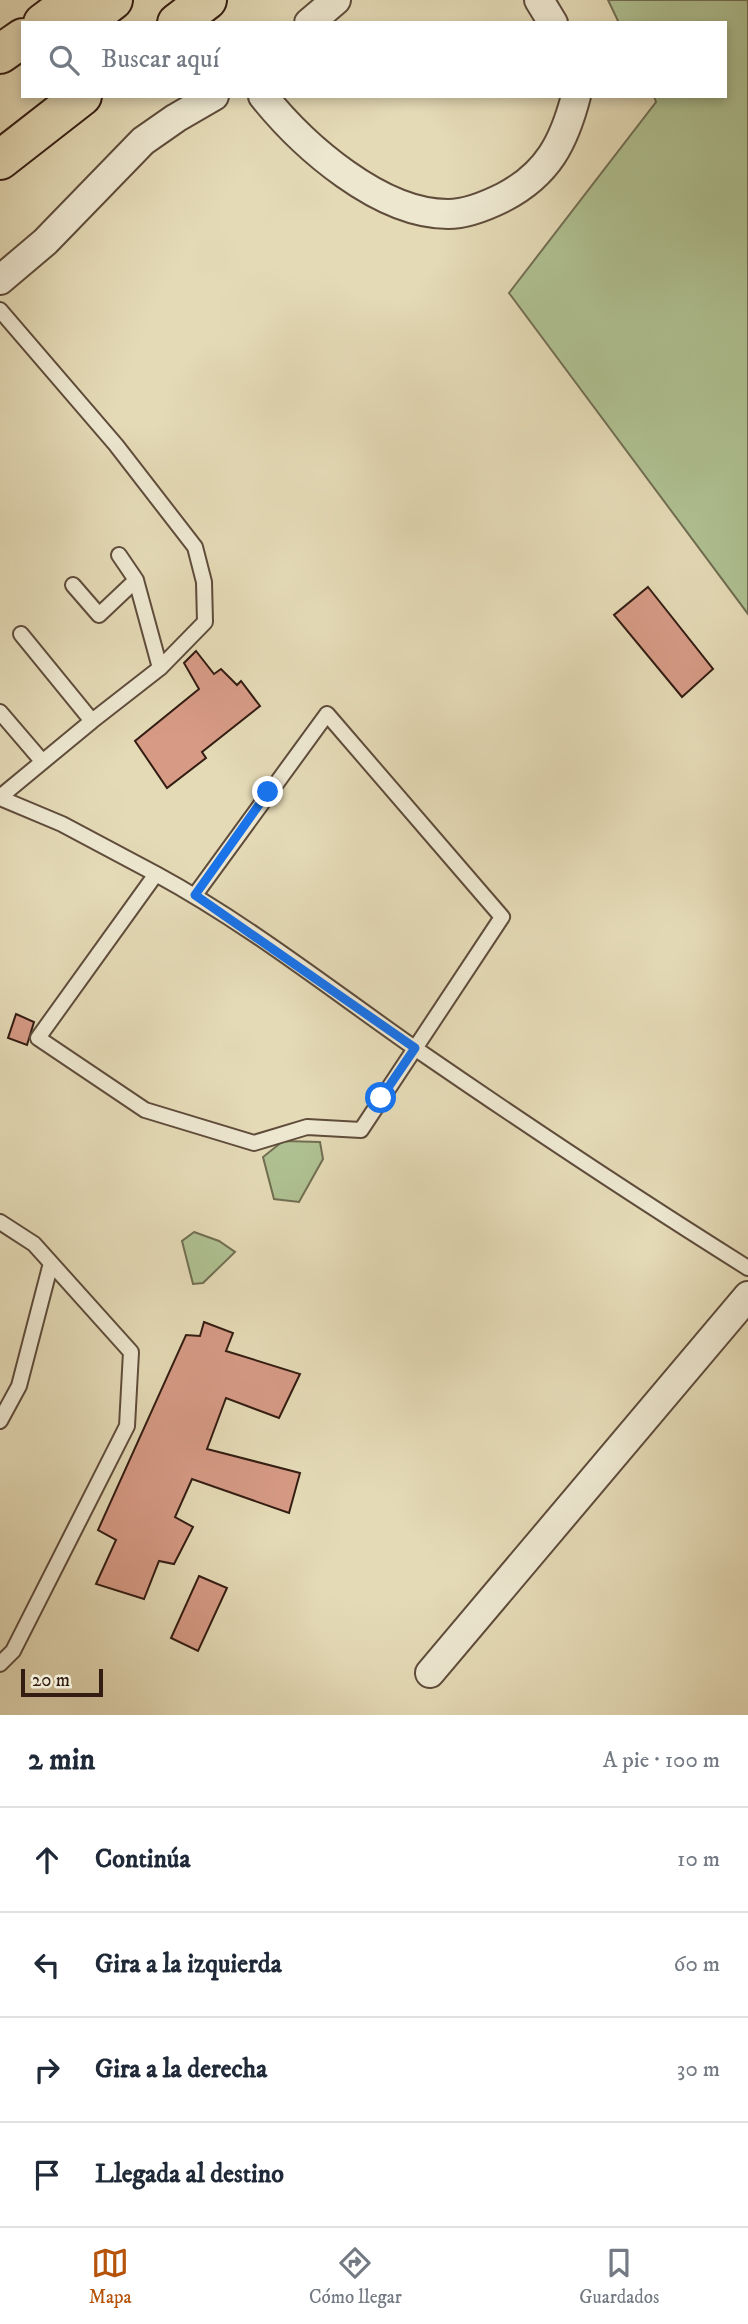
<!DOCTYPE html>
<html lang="es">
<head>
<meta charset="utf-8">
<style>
	body { margin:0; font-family:"IM FELL DW Pica",serif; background:#f6f6f7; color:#1f2937 }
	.scale { position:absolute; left:21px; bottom:18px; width:82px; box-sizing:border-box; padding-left:7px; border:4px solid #331c12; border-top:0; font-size:19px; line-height:24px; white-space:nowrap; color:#331c12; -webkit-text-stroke:5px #ede7d0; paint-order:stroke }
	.stop { position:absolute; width:21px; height:21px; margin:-16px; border:5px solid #1a73e8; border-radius:50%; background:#fff }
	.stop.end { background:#1a73e8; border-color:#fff; box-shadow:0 2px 7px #0008 }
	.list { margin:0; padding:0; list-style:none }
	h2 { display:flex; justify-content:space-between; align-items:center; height:91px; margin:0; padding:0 28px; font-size:30px }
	h2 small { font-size:23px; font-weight:400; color:#747a83 }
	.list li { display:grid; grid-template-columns:46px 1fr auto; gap:21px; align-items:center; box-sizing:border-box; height:105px; padding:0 28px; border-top:2px solid #e0e1e3 }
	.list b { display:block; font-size:26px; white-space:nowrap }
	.list em { font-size:23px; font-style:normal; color:#747a83 }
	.icon { flex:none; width:38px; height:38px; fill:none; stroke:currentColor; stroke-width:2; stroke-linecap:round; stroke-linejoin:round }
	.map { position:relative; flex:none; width:748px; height:1715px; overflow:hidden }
	.search { position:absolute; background:#fff; box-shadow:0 4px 10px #0003; left:21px; right:21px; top:21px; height:77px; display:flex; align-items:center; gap:18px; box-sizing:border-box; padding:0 24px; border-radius:0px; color:#747a83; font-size:26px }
	.sheet { height:511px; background:#fff }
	nav { display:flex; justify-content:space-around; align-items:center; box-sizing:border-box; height:98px; border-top:2px solid #e0e1e3; background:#fff; font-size:19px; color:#747a83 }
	nav a { display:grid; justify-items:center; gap:4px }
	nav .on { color:#b45309 }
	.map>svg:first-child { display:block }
	.green { fill:#afc192; stroke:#716e52; stroke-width:2 }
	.building { fill:#d69a85; stroke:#331c12; stroke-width:2 }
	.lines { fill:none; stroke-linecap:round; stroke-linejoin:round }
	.service-casing { stroke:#5f4c3b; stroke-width:18 }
	.minor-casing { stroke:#5f4c3b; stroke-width:32 }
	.motorway-casing { stroke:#331c12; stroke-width:42 }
	.service { stroke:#ede7d0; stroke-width:14 }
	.minor { stroke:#ede7d0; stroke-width:28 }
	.motorway { stroke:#e4dab6; stroke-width:38 }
	.route { stroke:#1a73e8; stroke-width:9 }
</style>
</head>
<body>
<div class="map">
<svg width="748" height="1715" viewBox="0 0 748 1715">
	<rect width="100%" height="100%" fill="#e4dab6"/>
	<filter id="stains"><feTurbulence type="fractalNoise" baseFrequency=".00286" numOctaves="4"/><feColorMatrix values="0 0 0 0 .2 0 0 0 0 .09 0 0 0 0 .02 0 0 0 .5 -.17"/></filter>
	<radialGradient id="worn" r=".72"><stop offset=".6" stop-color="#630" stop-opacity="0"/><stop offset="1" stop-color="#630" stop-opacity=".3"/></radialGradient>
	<path class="green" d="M608 0H748V614L509 293 656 102 654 96H725V23H619Z
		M283 1141 320 1142 323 1159 299 1202 274 1199 263 1157Z
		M194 1232 219 1241 235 1252 203 1283 193 1284 182 1241Z"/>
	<path class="building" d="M648 587 713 669 682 697 614 615Z
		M196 651 214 674 221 669 237 685 241 681 260 706 202 752 206 758 167 788 135 741 199 689 184 663Z
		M16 1014 34 1022 27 1045 8 1038Z
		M204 1322 233 1333 226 1351 300 1374 279 1418 226 1398 207 1449 300 1473 289 1513 192 1479 175 1517 193 1527 174 1564 159 1561 144 1599 96 1584 116 1540 98 1530 186 1335 200 1336Z
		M199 1576 227 1588 198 1651 171 1638Z"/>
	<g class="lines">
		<g class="service-casing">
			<path id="service" d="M0 310 116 445 195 547 204 582 205 622 160 668 92 721
				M119 555 136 580 160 668
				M73 585 99 615 136 580
				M0 712 42 761
				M0 797 92 721 21 634
				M0 798 62 824 156 874 38 1038 145 1110 254 1143 307 1127 361 1130 502 917 327 714 195 895
				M156 874C248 924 330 989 416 1049 525 1124 636 1198 748 1268
				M0 1222 34 1244 131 1352 127 1426 13 1651 0 1664
				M0 1421 19 1386 51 1263"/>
		</g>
		<g class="minor-casing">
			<path id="minor" d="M539 0 553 23
				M309 23 336 0
				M263 96C304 147 380 214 448 214 466 214 488 205 504 197 548 174 564 142 576 96
				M0 280 45 242 143 141 176 118 214 96
				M430 1673 748 1296"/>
		</g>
		<g class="motorway-casing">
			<path id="motorway" d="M43 23 74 0
				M83 23 113 0
				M177 23 207 0
				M0 54 23 38
				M0 160 82 96"/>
		</g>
		<use href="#service" class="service"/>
		<use href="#minor" class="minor"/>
		<use href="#motorway" class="motorway"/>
	</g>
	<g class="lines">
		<path class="route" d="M268 792 195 895 415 1048 381 1098"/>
	</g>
	<rect width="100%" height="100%" filter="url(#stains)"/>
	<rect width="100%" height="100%" fill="url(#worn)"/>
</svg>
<div class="scale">20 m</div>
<div class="stop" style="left:381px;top:1098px"></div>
<div class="stop end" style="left:268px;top:792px"></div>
<div class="search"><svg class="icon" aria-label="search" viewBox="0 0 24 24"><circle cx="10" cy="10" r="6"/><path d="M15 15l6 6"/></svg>Buscar aquí</div>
</div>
<section class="sheet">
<h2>2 min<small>A pie · 100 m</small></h2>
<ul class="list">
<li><svg class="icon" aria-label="ahead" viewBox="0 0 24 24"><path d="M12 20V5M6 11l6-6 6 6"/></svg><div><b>Continúa</b></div><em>10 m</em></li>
<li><svg class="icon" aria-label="left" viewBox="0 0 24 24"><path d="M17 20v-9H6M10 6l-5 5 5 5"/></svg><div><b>Gira a la izquierda</b></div><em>60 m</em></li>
<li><svg class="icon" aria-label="right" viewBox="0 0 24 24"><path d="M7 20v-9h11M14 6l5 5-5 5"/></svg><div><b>Gira a la derecha</b></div><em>30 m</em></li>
<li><svg class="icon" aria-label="arrive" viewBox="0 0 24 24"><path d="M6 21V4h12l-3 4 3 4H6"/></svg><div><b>Llegada al destino</b></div></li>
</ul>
</section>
<nav>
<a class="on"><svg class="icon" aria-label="map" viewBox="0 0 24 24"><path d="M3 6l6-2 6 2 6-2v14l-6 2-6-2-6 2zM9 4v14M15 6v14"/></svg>Mapa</a>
<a><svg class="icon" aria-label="directions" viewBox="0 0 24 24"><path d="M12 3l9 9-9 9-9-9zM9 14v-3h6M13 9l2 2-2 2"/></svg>Cómo llegar</a>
<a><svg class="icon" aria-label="saved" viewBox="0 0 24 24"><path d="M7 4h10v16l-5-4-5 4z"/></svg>Guardados</a>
</nav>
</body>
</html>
